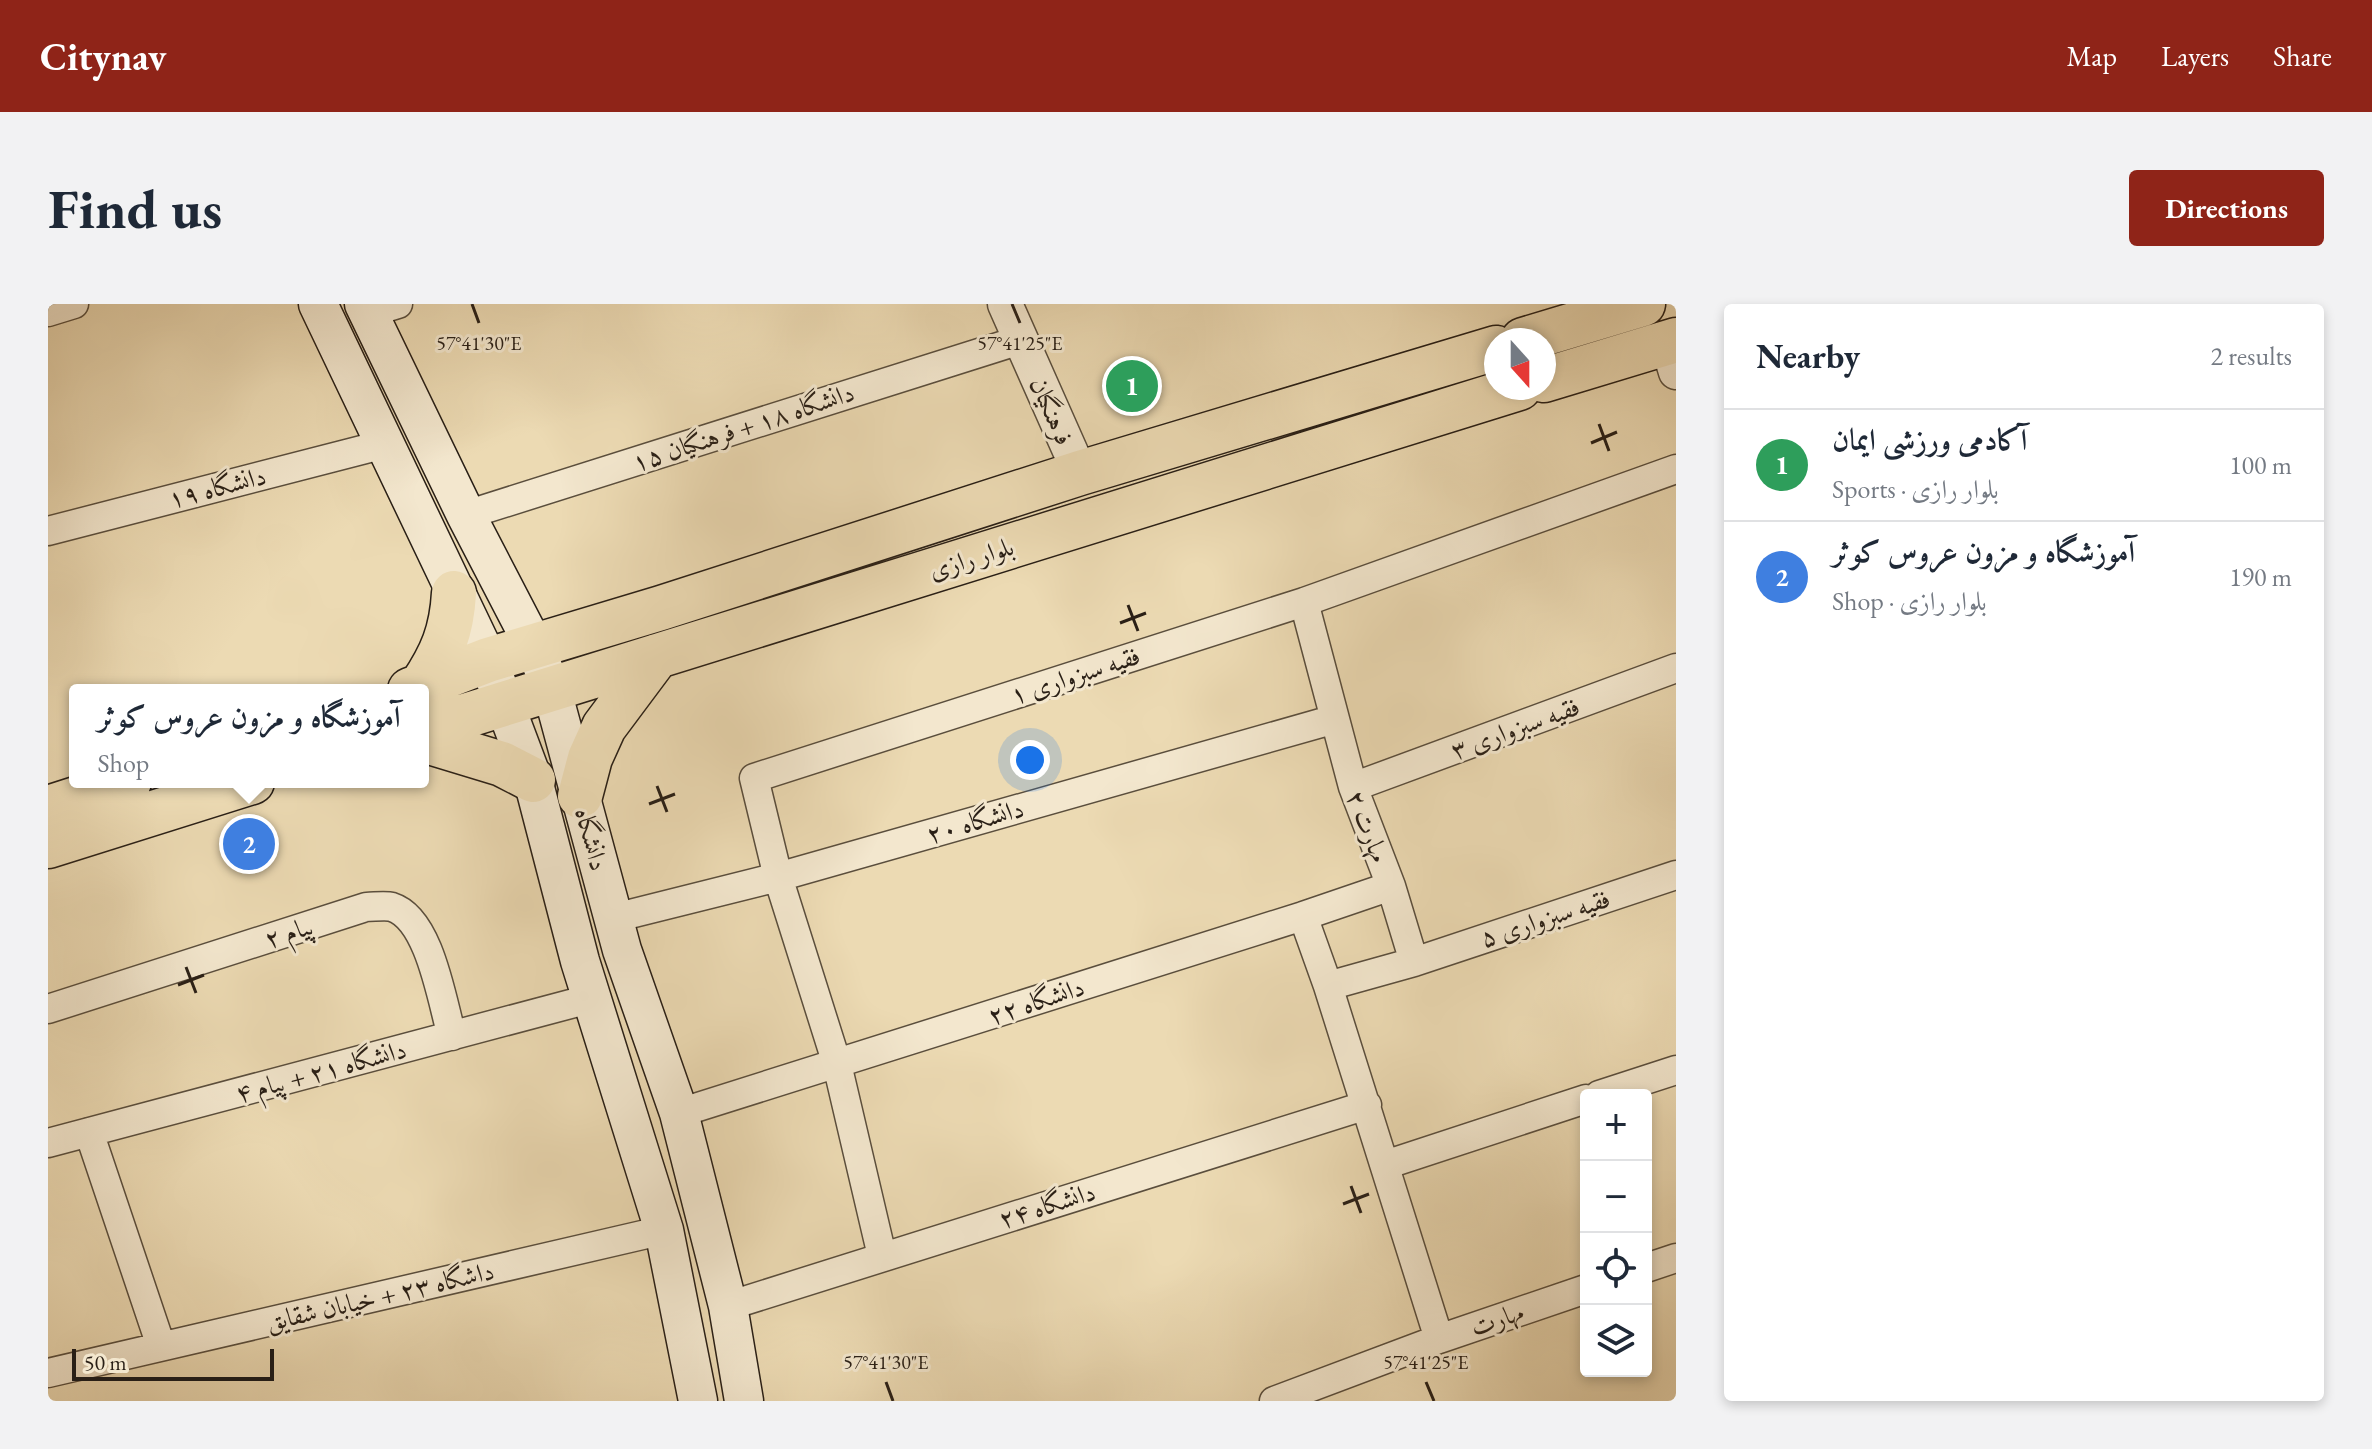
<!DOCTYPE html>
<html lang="en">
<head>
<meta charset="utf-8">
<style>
	body { margin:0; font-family:"EB Garamond",Amiri,serif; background:#f2f2f3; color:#1f2937 }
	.controls { position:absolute; right:24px; bottom:24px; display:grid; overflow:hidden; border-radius:8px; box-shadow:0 4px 12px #0003 }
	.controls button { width:72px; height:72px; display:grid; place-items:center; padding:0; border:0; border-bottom:2px solid #e0e1e3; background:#fff; color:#1f2937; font:40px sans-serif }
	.compass { position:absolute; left:1436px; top:24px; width:72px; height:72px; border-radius:50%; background:#fff; box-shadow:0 4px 12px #0003; rotate:159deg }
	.scale { position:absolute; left:24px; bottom:20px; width:202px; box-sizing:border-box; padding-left:8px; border:4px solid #291f16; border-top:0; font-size:22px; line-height:28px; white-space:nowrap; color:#291f16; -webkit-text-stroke:6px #f3e7ce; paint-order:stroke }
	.you { position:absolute; left:982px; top:456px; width:28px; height:28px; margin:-20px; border:6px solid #fff; border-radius:50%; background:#1a73e8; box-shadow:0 0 0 12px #1a73e833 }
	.badge { display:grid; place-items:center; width:52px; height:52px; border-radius:50%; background:#8f2418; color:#fff; font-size:26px; font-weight:700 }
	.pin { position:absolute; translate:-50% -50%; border:4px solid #fff; box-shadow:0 2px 8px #0006 }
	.popup { position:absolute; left:21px; top:380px; width:360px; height:104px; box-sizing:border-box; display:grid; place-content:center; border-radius:8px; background:#fff; filter:drop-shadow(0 2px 6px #0005); font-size:26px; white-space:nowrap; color:#747a83 }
	.popup b { font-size:30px; color:#1f2937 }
	.popup::after { content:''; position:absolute; left:50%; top:100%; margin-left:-16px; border:16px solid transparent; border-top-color:#fff }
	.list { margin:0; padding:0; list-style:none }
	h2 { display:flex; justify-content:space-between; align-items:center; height:104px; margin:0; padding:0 32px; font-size:34px }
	h2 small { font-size:26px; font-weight:400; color:#747a83 }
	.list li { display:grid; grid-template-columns:52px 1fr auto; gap:24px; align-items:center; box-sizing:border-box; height:112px; padding:0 32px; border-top:2px solid #e0e1e3 }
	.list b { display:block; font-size:30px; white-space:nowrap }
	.list p { margin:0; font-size:26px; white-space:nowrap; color:#747a83 }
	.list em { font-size:26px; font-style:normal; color:#747a83 }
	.icon { flex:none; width:44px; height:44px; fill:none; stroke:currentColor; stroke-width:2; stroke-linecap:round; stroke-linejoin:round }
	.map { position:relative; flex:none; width:1628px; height:1097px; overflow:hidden; border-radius:8px }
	header { display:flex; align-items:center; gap:48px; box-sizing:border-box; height:112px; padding:0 40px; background:#8f2418; color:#fff }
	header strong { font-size:38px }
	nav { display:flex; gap:44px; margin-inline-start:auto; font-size:28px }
	.intro { display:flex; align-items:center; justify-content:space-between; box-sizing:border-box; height:192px; padding:0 48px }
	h1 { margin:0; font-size:56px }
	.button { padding:20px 36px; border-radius:8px; background:#8f2418; color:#fff; font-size:28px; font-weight:700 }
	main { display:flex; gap:48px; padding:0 48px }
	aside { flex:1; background:#fff; border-radius:8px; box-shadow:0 4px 12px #0003 }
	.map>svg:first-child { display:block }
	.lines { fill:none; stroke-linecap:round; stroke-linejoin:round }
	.minor-casing { stroke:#5a4e3d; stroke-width:31 }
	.tertiary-casing { stroke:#5a4e3d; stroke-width:37 }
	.secondary-casing { stroke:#291f16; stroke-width:41 }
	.primary-casing { stroke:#291f16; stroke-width:47 }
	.minor { stroke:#f3e7ce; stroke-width:28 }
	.tertiary { stroke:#f3e7ce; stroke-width:34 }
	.secondary { stroke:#f3e7ce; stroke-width:38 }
	.primary { stroke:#ecdab3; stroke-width:44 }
	.ticks { fill:none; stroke:#291f16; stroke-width:3 }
	.labels { text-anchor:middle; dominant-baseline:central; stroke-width:6; stroke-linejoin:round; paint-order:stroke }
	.street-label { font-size:26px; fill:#291f16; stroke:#f3e7ce }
	.ticks-label { font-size:20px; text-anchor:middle; fill:#291f16; stroke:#f3e7ce; stroke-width:6; stroke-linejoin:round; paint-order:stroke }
</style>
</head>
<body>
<header>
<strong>Citynav</strong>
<nav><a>Map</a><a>Layers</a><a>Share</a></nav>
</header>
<div class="intro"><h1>Find us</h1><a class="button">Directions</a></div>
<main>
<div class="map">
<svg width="1628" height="1097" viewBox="0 0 1628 1097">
	<rect width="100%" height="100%" fill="#ecdab3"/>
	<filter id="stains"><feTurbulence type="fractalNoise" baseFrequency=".0025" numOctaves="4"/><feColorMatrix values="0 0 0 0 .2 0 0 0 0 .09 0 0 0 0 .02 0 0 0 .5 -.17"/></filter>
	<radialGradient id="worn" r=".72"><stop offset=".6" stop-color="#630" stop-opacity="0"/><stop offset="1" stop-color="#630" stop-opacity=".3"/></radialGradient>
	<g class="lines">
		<g class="minor-casing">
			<path id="minor" d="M0 8 26 0
				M321 9 350 0
				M418 211 972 36
				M0 227 337 140
				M1256 298 1305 483 1343 582 1366 658 1280 682 1391 1035
				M1305 483 1628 364
				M1255 612 1280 682
				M566 614 730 573 1287 415
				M1366 658 1628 571
				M0 705 318 603C326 603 337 601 344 603 382 615 394 698 404 732
				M1551 791 1628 766
				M631 809 1255 612 1343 582
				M41 828 113 1042
				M0 839 545 694
				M1337 861 1538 795
				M834 952 789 760 730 573 706 474 1256 298 1628 165
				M1598 964 1628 954
				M680 1002 1319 801
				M0 1069 616 926
				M1226 1097 1391 1035 1538 985"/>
		</g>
		<g class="tertiary-casing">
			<path id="tertiary" d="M957 0 1032 169
				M1619 38 1628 68"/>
		</g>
		<g class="secondary-casing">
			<path id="secondary" d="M270 0 440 356 485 476 532 657 616 926 650 1097
				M316 0 418 211 486 342 503 383 574 646 631 809 680 1002 696 1097"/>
		</g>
		<g class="primary-casing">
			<path id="primary" d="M1475 36 1595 0
				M1496 76 1628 36
				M373 382C394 351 404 327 406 289
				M362 386 440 356 613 304 1032 169 1448 44
				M375 425 1471 84
				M375 436 454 460 485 476
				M532 492 542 454 556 423 609 352
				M0 504 81 478
				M0 542 204 478"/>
		</g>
		<use href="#minor" class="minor"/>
		<use href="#tertiary" class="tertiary"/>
		<use href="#secondary" class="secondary"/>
		<use href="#primary" class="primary"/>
	</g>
	<path class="ticks" d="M424 0 431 19M964 0 972 19M1551 120 1561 147M1543 139 1569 128M1080 301 1090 327M1072 319 1098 309M609 482 619 508M601 500 627 490M138 663 148 689M130 681 156 671M1303 882 1313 909M1295 900 1321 890M838 1078 845 1097M1378 1078 1386 1097"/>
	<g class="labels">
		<g class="street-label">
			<text transform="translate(1004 107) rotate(66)">فرهنگیان</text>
			<text transform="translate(695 123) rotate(-18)">دانشگاه ۱۸ + فرهنگیان ۱۵</text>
			<text transform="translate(169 183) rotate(-14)">دانشگاه ۱۹</text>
			<text transform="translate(923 254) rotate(-17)">بلوار رازی</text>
			<text transform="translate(1027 371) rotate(-18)">فقیه سبزواری ۱</text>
			<text transform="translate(1467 424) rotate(-20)">فقیه سبزواری ۳</text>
			<text transform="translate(927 517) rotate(-16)">دانشگاه ۲۰</text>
			<text transform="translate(1320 522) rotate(69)">مهارت ۲</text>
			<text transform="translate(544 535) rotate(75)">دانشگاه</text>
			<text transform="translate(1497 614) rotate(-18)">فقیه سبزواری ۵</text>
			<text transform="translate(241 628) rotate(-18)">پیام ۲</text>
			<text transform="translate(988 697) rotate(-18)">دانشگاه ۲۲</text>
			<text transform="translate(273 767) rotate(-15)">دانشگاه ۲۱ + پیام ۴</text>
			<text transform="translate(999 901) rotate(-17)">دانشگاه ۲۴</text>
			<text transform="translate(332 992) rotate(-13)">داشگاه ۲۳ + خیابان شقایق</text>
			<text transform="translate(1449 1015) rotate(-19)">مهارت</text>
		</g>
	</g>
	<g class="ticks-label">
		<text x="431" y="46">57°41'30"E</text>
		<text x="972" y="46">57°41'25"E</text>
		<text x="838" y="1065">57°41'30"E</text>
		<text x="1378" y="1065">57°41'25"E</text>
	</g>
	<rect width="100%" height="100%" filter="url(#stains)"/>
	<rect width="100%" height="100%" fill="url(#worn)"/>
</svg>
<div class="controls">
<button>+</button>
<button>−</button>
<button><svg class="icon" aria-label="locate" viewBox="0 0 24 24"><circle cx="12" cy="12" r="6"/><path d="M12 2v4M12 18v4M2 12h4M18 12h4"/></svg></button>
<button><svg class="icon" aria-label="layers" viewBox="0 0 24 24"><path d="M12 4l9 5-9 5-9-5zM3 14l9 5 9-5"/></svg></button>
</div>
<svg class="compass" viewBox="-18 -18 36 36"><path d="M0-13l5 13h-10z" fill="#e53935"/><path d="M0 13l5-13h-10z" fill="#747a83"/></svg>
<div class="scale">50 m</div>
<div class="you"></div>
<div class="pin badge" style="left:1084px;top:82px;background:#2e9e5b">1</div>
<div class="pin badge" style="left:201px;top:540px;background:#3f7fe0">2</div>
<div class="popup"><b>آموزشگاه و مزون عروس کوثر</b>Shop</div>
</div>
<aside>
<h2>Nearby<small>2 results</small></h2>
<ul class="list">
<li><span class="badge" style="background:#2e9e5b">1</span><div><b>آکادمی ورزشی ایمان</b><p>Sports · بلوار رازی</p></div><em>100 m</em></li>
<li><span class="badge" style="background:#3f7fe0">2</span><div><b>آموزشگاه و مزون عروس کوثر</b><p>Shop · بلوار رازی</p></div><em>190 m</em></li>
</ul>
</aside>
</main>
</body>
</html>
